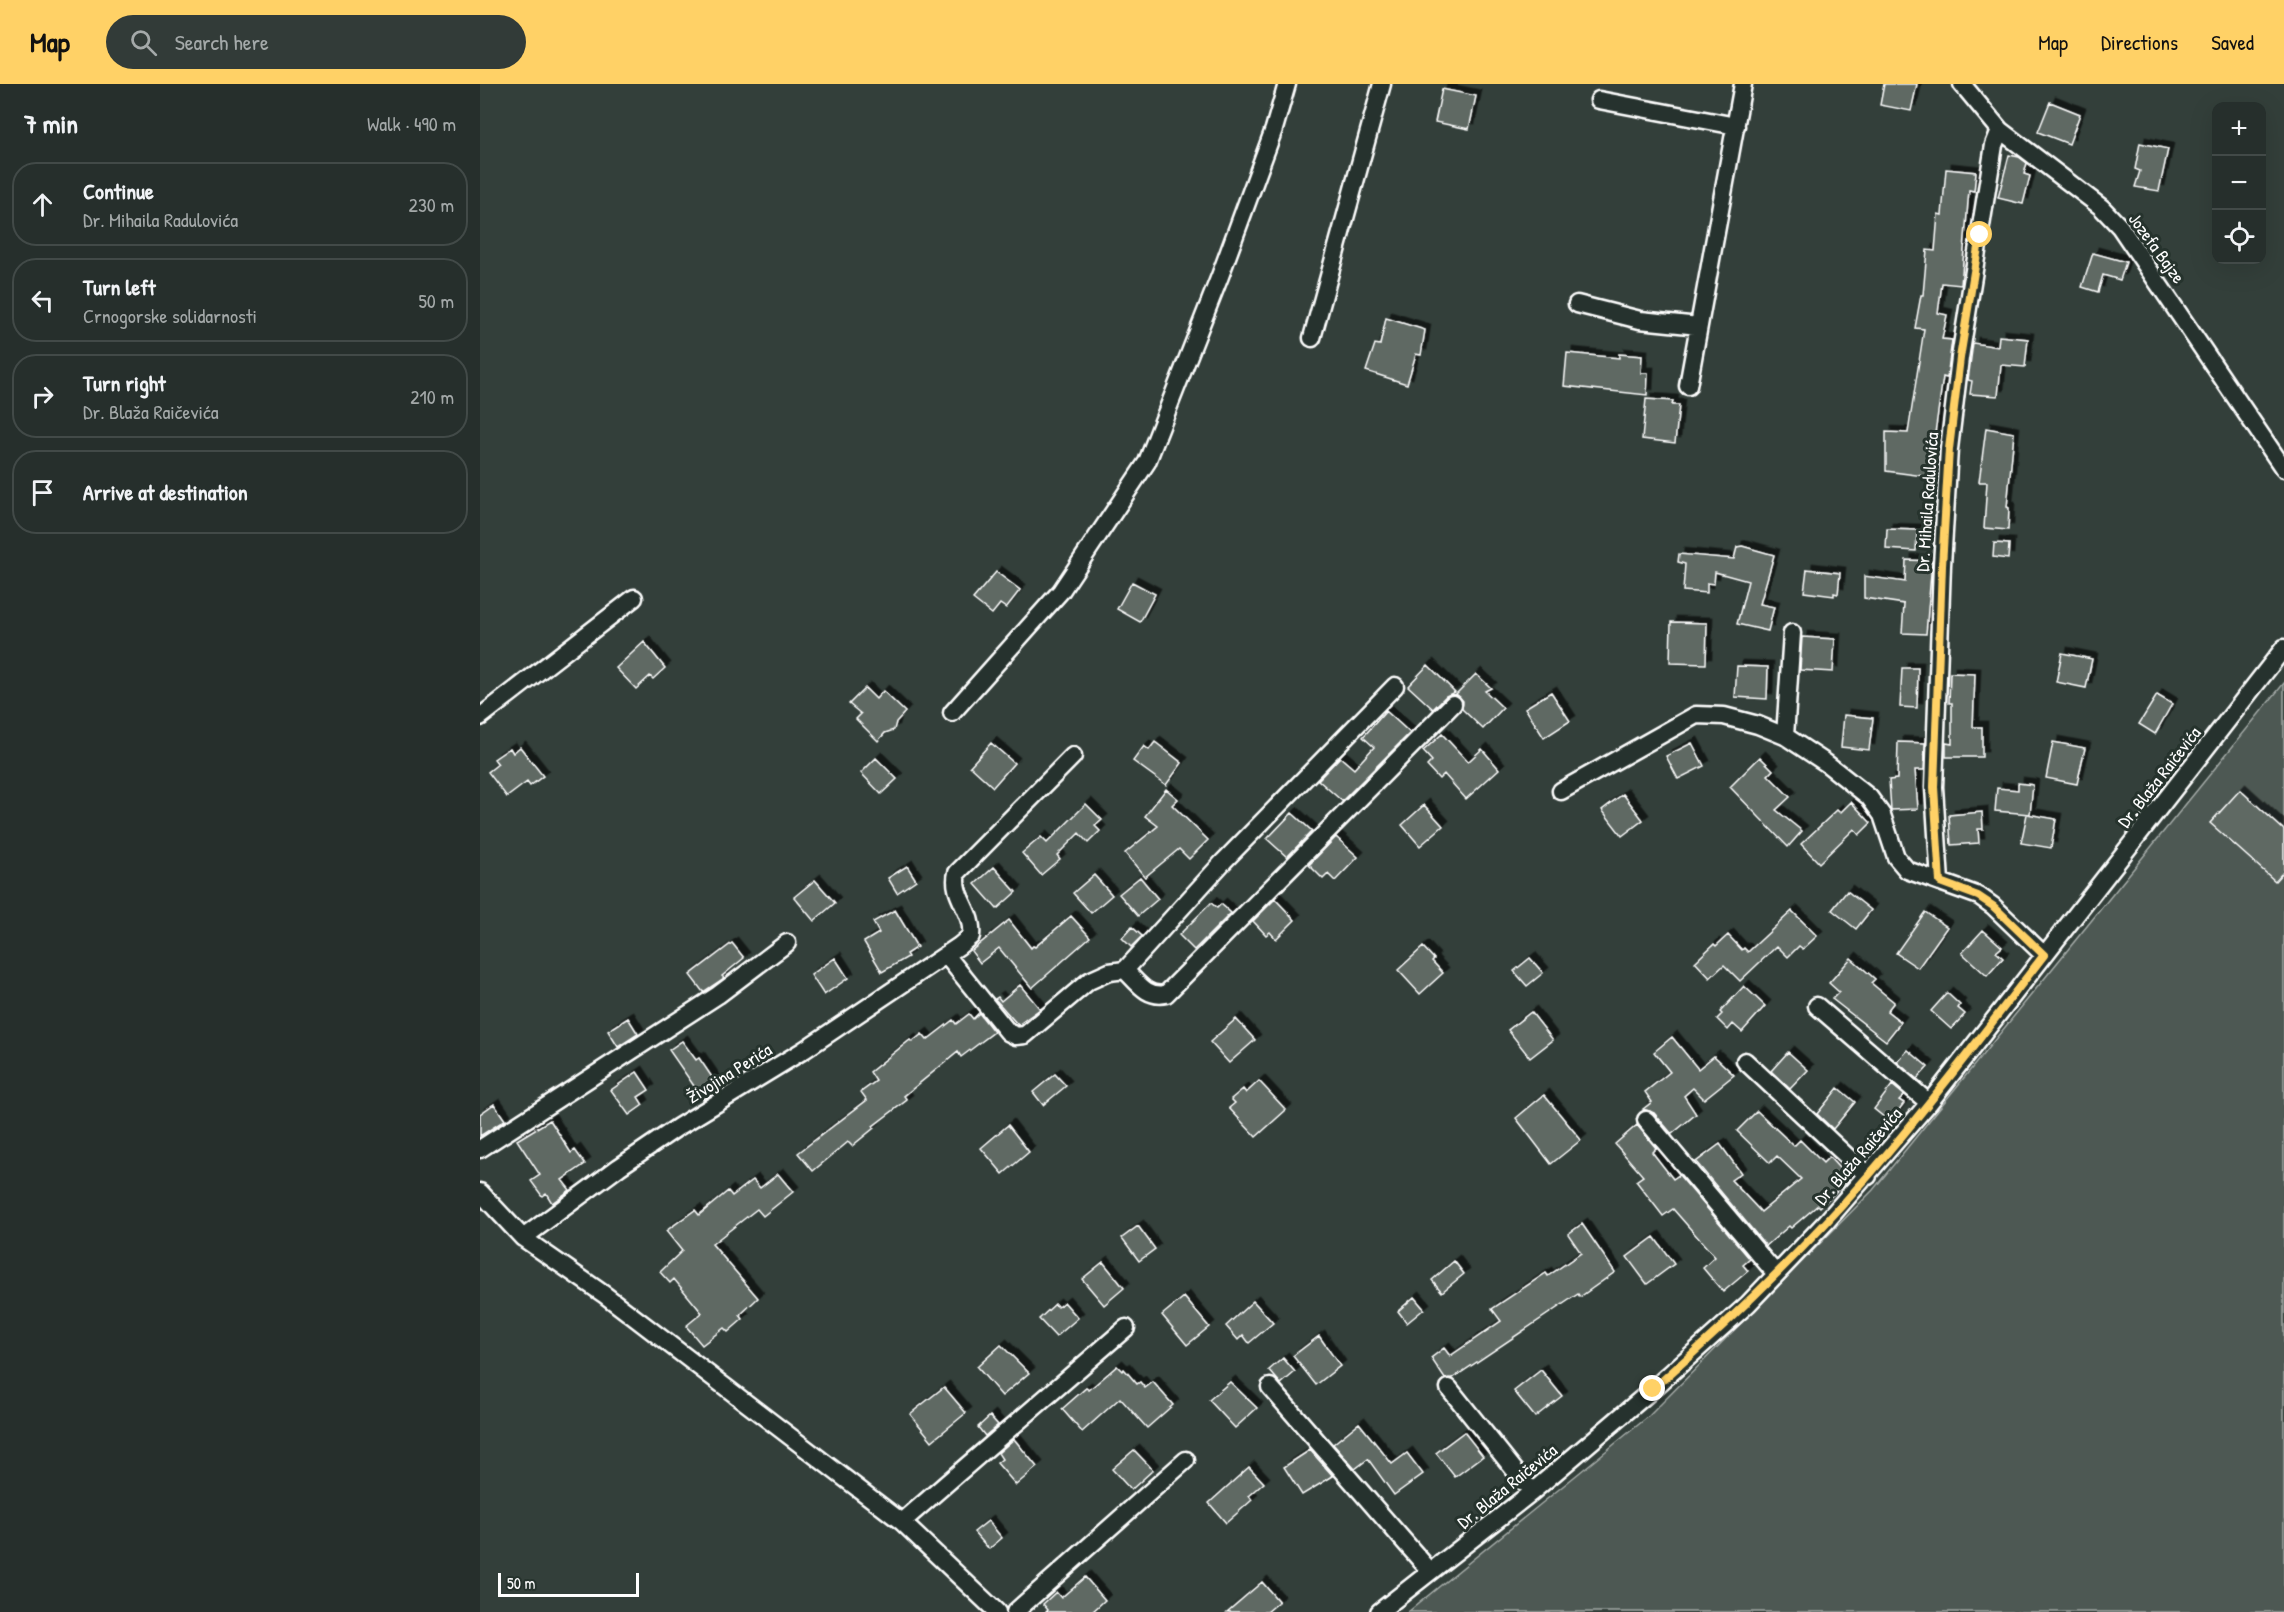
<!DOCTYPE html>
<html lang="en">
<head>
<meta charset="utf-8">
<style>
	body { margin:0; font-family:"Patrick Hand",sans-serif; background:#323b38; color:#f1f3f6 }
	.controls { position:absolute; right:18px; top:18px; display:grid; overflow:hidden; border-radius:12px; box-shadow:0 6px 24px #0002 }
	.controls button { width:54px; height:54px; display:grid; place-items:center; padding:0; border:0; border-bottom:2px solid #424a48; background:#262f2c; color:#f1f3f6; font:30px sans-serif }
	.scale { position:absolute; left:18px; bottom:15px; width:141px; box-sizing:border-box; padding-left:6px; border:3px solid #fff; border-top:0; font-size:16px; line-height:21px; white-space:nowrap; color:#fff; -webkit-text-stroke:4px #26332d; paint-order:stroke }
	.stop { position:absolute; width:18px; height:18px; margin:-14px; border:4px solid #ffd166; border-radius:50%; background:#fff }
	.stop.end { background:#ffd166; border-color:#fff; box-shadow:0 2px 6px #0008 }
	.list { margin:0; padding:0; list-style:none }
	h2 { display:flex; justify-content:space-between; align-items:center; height:78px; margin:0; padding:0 24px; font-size:26px }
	h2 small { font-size:20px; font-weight:400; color:#a4a9a9 }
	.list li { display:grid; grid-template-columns:39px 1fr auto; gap:18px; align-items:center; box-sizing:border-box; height:84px; margin:0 12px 12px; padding:0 12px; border:2px solid #424a48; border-radius:24px }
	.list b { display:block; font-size:22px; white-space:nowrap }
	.list p { margin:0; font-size:20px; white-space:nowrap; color:#a4a9a9 }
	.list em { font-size:20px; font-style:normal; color:#a4a9a9 }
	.icon { flex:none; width:33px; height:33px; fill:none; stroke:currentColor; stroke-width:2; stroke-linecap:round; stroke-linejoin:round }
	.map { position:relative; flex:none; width:1804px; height:1528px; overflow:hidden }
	header { display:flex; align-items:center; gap:36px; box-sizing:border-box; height:84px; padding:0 30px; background:#ffd166; color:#111 }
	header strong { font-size:28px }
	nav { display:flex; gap:33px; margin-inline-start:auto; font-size:21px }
	.search { width:420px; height:54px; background:#323b38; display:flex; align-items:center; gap:15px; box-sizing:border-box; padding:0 21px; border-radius:33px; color:#a4a9a9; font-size:22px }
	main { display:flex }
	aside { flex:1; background:#262f2c }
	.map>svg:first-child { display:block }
	.green { fill:#4d5853; stroke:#a6aca9; stroke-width:1.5 }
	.building { fill:#5f6964; stroke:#fff; stroke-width:1.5; filter:url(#shadow) }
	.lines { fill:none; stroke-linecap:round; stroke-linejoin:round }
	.street-casing { stroke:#fff; stroke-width:21 }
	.street { stroke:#26332d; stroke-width:16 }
	.route { stroke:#ffd166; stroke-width:8 }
	.labels { text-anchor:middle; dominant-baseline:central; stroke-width:6; stroke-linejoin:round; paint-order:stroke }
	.street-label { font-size:18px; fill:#fff; stroke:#26332d }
</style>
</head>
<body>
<header>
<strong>Map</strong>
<div class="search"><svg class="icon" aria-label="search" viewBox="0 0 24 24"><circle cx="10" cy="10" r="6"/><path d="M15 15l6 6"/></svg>Search here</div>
<nav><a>Map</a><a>Directions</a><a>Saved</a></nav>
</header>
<main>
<aside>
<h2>7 min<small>Walk · 490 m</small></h2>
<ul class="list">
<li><svg class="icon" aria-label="ahead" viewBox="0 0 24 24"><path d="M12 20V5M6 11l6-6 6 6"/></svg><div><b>Continue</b><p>Dr. Mihaila Radulovića</p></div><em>230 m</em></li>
<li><svg class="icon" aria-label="left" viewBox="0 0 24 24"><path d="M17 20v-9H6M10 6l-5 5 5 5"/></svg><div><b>Turn left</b><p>Crnogorske solidarnosti</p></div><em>50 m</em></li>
<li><svg class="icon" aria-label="right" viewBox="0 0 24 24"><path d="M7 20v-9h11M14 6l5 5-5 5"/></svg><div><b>Turn right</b><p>Dr. Blaža Raičevića</p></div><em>210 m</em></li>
<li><svg class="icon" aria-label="arrive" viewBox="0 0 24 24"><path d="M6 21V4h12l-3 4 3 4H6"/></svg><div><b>Arrive at destination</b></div></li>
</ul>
</aside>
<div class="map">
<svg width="1804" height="1528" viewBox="0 0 1804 1528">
	<defs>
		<filter id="shadow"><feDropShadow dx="5.5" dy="-5.5" stdDeviation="0" flood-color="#0009"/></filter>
	</defs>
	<rect width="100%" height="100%" fill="#333f3a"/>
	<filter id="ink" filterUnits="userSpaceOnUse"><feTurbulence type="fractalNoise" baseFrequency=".0167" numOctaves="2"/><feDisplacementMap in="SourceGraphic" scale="12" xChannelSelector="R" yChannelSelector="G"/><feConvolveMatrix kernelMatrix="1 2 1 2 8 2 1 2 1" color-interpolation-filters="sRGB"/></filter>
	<g filter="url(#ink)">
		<path class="green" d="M1804 599V1528H928L1169 1332 1393 1106Z"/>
		<path class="building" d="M1404 0H1437L1431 27 1400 21Z
			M962 5 996 12 989 45 955 38Z
			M1570 18 1600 30 1589 60 1558 48Z
			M1660 59 1688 65 1679 107 1655 103 1660 87 1655 85Z
			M1529 71 1539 73 1547 79 1544 90 1550 92 1543 120 1518 114Z
			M1466 85 1496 88 1494 107 1489 106 1481 201 1462 199 1458 229 1467 231 1462 255 1472 256 1467 294 1463 293 1453 363H1455L1451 393 1406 387V348L1428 349 1444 245 1435 244 1441 211H1443L1447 166 1455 167 1458 130 1462 131Z
			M1613 169 1646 178 1640 196 1623 191 1618 208 1602 203Z
			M906 234 945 246 941 271 936 270 927 300 886 287 895 260 900 261Z
			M1519 252 1548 255 1545 283 1521 281 1518 312 1490 310 1492 297 1488 296 1493 259 1518 263Z
			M1087 269 1139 274V270L1162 272 1161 289H1168L1167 311 1084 302Z
			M1166 315 1193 317 1192 321H1199L1195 359 1162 355Z
			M1506 344 1534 349 1527 423 1529 424 1528 446 1504 444 1507 398H1499Z
			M1407 445 1437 446 1436 467 1406 465Z
			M1514 459 1529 460 1528 475 1513 473Z
			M1262 462 1294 471 1280 520 1294 523 1288 547 1257 540 1268 497 1235 488 1234 500 1227 499V509L1203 507 1205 480 1198 478 1199 470 1254 475 1257 463Z
			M1426 476 1452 477 1446 550 1422 549 1424 520 1384 514V492L1425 498Z
			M1327 485 1360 489 1358 510 1354 509V512L1324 508Z
			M516 488 540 506 526 524 520 520 512 530 493 515Z
			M652 498 675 510 660 538 637 525Z
			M1191 538 1227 539 1226 580 1190 579Z
			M1322 553 1355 555 1353 588 1320 586Z
			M164 558 185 584 173 595 170 592 156 605 136 584Z
			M1582 569 1612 575 1606 604 1576 598Z
			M948 581 975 608 966 612 953 625 928 602Z
			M1257 582 1288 583 1287 615 1255 613Z
			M1422 584H1438L1437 624 1420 623Z
			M1470 589 1495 590 1493 643H1502V673H1466V659L1472 660V619H1469Z
			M996 590 1011 604 1005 607 1023 624 1003 645 982 625 983 617 976 610Z
			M385 604 396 615 403 607 425 628 416 638 414 646 405 649 398 657 376 635 381 630 369 620Z
			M1071 608 1090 637 1064 654 1045 624Z
			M1677 611 1692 620 1675 650 1659 640Z
			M906 627 930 649 862 717 838 696 860 673 874 685 894 663 883 653Z
			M1364 631 1393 634 1389 666 1361 663Z
			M962 650 988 678 1002 665 1019 685 986 715 964 690 959 695 947 682 952 677 943 667Z
			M675 658 702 679 686 701 653 677 664 662 669 666Z
			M1418 658 1445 659 1444 686H1435L1438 725 1411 726 1409 696 1417 695Z
			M1573 658 1605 664 1597 700 1566 694Z
			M511 659 534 679 513 703 490 682Z
			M1212 659 1224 682 1198 695 1186 672Z
			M40 663 63 692 50 702 47 698 27 713 8 688 18 680 14 675 30 664 33 669Z
			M1280 673 1293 686 1288 691 1310 713 1296 726 1322 747 1308 763 1250 703Z
			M396 674 417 695 401 710 381 689Z
			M1538 699 1553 701 1550 730 1515 727 1517 704 1538 706Z
			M686 705 698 715 692 721 728 756 709 775 699 765 665 793 645 769 678 742 665 732Z
			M1760 706 1804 746V787L1795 797 1730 739Z
			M1143 710 1163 736 1142 752 1122 726Z
			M1371 718 1391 739 1379 751 1374 745 1339 779 1321 760 1357 726 1360 729Z
			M606 720 622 736 615 742 620 747 608 759 599 749 577 771 580 775 561 791 542 769 561 753 567 759Z
			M944 721 963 742 940 762 922 741Z
			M1502 728 1503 745H1498L1499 759 1471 761 1469 731Z
			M812 729 832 747 807 773 787 755Z
			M1547 730 1576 735 1571 764 1541 759Z
			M856 753 878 773 855 797 848 790 843 795 829 781Z
			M427 782 436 796 417 809 408 794Z
			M514 783 536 808 517 825 495 800Z
			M614 791 632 811 611 829 593 809Z
			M660 793 678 815 658 832 639 810Z
			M335 796 355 819 334 837 314 813Z
			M1367 807 1391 826 1376 845 1352 826Z
			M795 815 815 836 796 855 790 848 786 851 773 837Z
			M731 819 737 824 741 820 751 829 714 866 699 851Z
			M415 826 437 863 426 870 428 873 402 888 384 858 399 849 393 838Z
			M1312 827 1337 852 1323 865 1319 862 1308 873 1297 862 1260 897 1244 881 1230 894 1215 878 1234 860 1236 862 1248 851 1262 866 1264 864 1268 868Z
			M1445 828 1467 843 1438 884 1416 869Z
			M591 832 610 853 552 904 519 864 500 879 491 867 529 836 551 864 553 862 555 863Z
			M652 843 662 852 651 863 642 854Z
			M1503 846 1522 863 1516 868 1523 874 1507 892 1482 869Z
			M252 859 264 874 242 892 244 894 223 908 210 891Z
			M943 863 954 875 952 877 963 889 940 910 918 886Z
			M355 874 368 894 344 911 331 891Z
			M1050 874 1063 889 1047 902 1034 887Z
			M1371 874 1395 895 1391 899 1414 918 1407 927 1421 938 1406 957 1352 915 1359 908 1349 899Z
			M540 901 560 925 538 941 515 915 518 913 521 917Z
			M1264 902 1285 922 1262 948 1253 940 1248 946 1237 935 1242 930 1240 928Z
			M1467 909 1480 921 1478 924 1485 930 1471 945 1451 927Z
			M1051 928 1073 956 1050 974 1028 946Z
			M499 929 514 948 481 973 478 968 424 1012 427 1016 393 1042 394 1044 372 1062 368 1058 333 1087 318 1069 387 1016 381 1008 396 997 390 988 430 956 432 958 442 950 447 956 473 936 476 940 489 930 493 935Z
			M148 934 158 950 138 963 128 947Z
			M756 935 775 956 749 979 730 958Z
			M1192 953 1218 985 1234 972 1254 991 1224 1015 1213 1004 1204 1012 1216 1030 1192 1050 1174 1029 1163 1025 1172 1018 1165 1008 1190 988 1174 968Z
			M202 957 216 976 219 974 240 1005 223 1015 189 966Z
			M1428 966 1448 983 1437 995 1417 978Z
			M1308 968 1328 986 1310 1005 1291 987Z
			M157 988 169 1006 158 1013 163 1021 149 1031 131 1006Z
			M575 990 586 1002 563 1021 553 1008Z
			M779 997 806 1026 776 1053 749 1024 755 1019 751 1015 763 1005 766 1009Z
			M1412 1001 1424 1011 1419 1016 1424 1019 1410 1038 1394 1025Z
			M1358 1004 1375 1018 1353 1045 1337 1030Z
			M1064 1011 1101 1056 1071 1080 1036 1034Z
			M14 1020 25 1036 0 1052V1030Z
			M1277 1027 1314 1062 1320 1056 1343 1079 1349 1073 1369 1095 1340 1123 1338 1121 1311 1144 1309 1142 1286 1162 1216 1078 1240 1060 1261 1089 1251 1096 1281 1128 1321 1095 1297 1072 1290 1079 1257 1047Z
			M70 1036 91 1069 95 1066 105 1080 82 1096 90 1106 72 1119 66 1109 62 1112 51 1097 60 1091 37 1056Z
			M528 1041 549 1068 523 1090 501 1064Z
			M1157 1041 1176 1064 1172 1068 1193 1095 1199 1091 1270 1175 1263 1181 1268 1187 1243 1208 1223 1184 1235 1173 1193 1125 1183 1132 1156 1097 1163 1092 1135 1060Z
			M298 1090 313 1108 283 1132 277 1125 232 1160 278 1214 260 1231 263 1235 248 1248 244 1244 222 1261 206 1242 222 1229 194 1195 190 1199 180 1188 202 1167 186 1147 215 1126 219 1131 248 1107 252 1112 273 1096 280 1104Z
			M1102 1140 1135 1188 1100 1213 1098 1210 973 1294 965 1295 951 1274 964 1264 970 1272 1021 1237 1012 1225 1066 1189 1068 1192 1101 1169 1088 1150Z
			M658 1142 675 1165 659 1177 642 1154Z
			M1174 1153 1194 1180 1167 1200 1147 1173Z
			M974 1177 984 1190 962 1208 952 1196Z
			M623 1178 644 1204 624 1221 602 1195Z
			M704 1213 729 1243 707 1261 682 1231Z
			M934 1213 944 1225 927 1239 918 1227Z
			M773 1217 793 1239 769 1259 763 1251 758 1256 746 1242Z
			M584 1218 598 1234 576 1253 559 1235 575 1220 578 1223Z
			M839 1252 860 1282 836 1301 813 1272Z
			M521 1261 549 1289 522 1312 497 1283Z
			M803 1274 815 1288 801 1300 789 1286Z
			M637 1282 642 1287 644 1285 657 1300 660 1298 665 1304 673 1298 693 1321 667 1344 640 1314 602 1348 582 1325 606 1304 609 1306Z
			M1061 1286 1082 1312 1055 1333 1034 1307Z
			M750 1298 777 1324 755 1344 729 1316Z
			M464 1303 486 1329 452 1357 430 1330Z
			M510 1332 518 1341 505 1352 498 1343Z
			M879 1339 912 1380 927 1369 943 1390 914 1411 888 1375 875 1385 853 1360Z
			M984 1348 1003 1372 975 1393 956 1369Z
			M534 1355 557 1383 536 1401 517 1379 522 1375 518 1369Z
			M654 1366 673 1386 651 1406 632 1385Z
			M830 1366 853 1392 822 1411 804 1383Z
			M769 1383 784 1399 769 1412 772 1416 746 1439 729 1419Z
			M508 1437 522 1454 509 1465 494 1448Z
			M605 1493 625 1516 612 1528H566L568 1526 563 1520 576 1508 581 1514Z
			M782 1498 799 1518 787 1528H747Z"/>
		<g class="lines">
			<g class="street-casing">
				<path id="street" d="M1482 0 1520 46 1621 123 1640 143 1804 385
					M1119 16 1256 42
					M1097 220 1160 236 1219 242
					M832 254 902 0
					M1208 302 1263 0
					M472 629 581 507 667 378 740 192 794 45 807 0
					M0 633 154 514
					M1305 652 1312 549
					M1081 707 1216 631 1244 632 1278 641 1305 652 1346 679 1389 713 1402 731 1416 773 1427 786 1499 812 1513 822 1564 871
					M1460 798 1454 703 1462 481 1469 365 1480 274 1514 61 1520 46
					M466 871 528 948 536 952 545 951 609 897 629 888 645 886 744 777 915 602
					M645 886C658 899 667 914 686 910L973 620
					M1337 922 1449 1019
					M1265 977 1388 1092
					M1166 1036 1296 1190
					M0 1065 238 911 307 859
					M0 1108 43 1154 125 1211 422 1438 517 1528
					M43 1154 139 1083 198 1043 324 966 479 862 491 852C494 827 471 812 477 789L593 672
					M790 1303 950 1487
					M969 1304 1052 1408
					M422 1438 646 1244
					M535 1528 706 1376
					M899 1528 1052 1408 1173 1305 1268 1220 1346 1138 1449 1019 1804 564"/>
			</g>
			<use href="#street" class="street"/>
		</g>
	</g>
	<g class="lines" filter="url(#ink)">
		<path class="route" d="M1173 1305C1249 1238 1322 1168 1389 1091 1450 1020 1507 945 1564 871L1513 822 1498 812 1460 798 1454 703 1462 482 1469 365 1480 274 1500 151"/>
	</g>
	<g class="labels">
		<g class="street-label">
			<text transform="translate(1677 164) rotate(54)">Jozefa Bajze</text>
			<text transform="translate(1447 418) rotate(-86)">Dr. Mihaila Radulovića</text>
			<text transform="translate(1679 693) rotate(-52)">Dr. Blaža Raičevića</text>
			<text transform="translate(249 989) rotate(-32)">Živojina Perića</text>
			<text transform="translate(1378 1072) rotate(-49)">Dr. Blaža Raičevića</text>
			<text transform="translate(1027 1402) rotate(-39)">Dr. Blaža Raičevića</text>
		</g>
	</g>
</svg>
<div class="controls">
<button>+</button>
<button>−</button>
<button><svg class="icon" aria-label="locate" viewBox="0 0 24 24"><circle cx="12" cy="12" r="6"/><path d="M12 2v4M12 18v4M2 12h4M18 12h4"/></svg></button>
</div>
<div class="scale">50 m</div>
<div class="stop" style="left:1500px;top:151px"></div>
<div class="stop end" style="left:1173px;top:1305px"></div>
</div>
</main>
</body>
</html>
